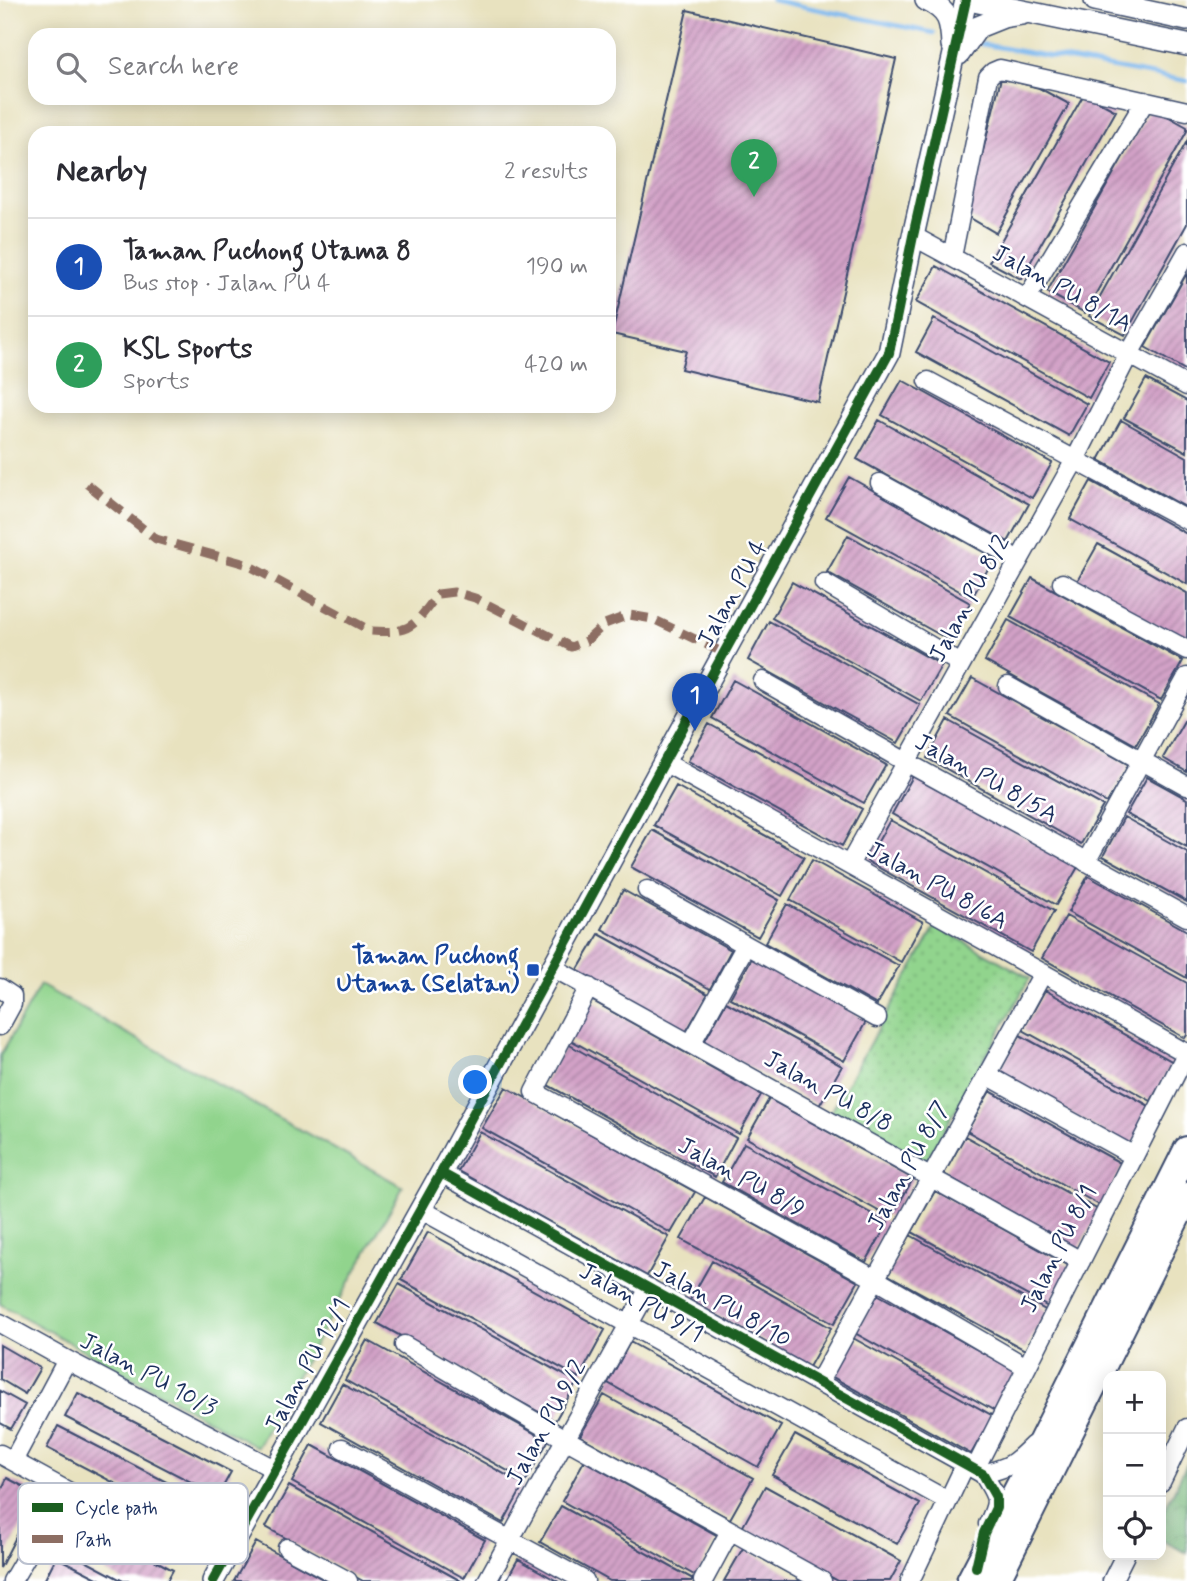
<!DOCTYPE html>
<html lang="en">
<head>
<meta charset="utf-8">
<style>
	body { margin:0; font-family:Mynerve,sans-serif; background:#f2f2f3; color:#2b2b33 }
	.controls { position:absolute; right:21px; bottom:21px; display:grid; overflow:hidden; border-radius:14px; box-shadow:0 4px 18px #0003 }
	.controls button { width:63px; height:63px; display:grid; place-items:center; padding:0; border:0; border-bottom:2px solid #e1e1e2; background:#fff; color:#2b2b33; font:35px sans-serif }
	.you { position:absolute; left:476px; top:1083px; width:24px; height:24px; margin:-18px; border:5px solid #fff; border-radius:50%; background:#1a73e8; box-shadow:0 0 0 10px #1a73e833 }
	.badge { display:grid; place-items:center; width:46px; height:46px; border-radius:50%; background:#ea580c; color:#fff; font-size:23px; font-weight:700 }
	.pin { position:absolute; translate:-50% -58px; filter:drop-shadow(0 2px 4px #0008) }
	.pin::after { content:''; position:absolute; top:37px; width:24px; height:21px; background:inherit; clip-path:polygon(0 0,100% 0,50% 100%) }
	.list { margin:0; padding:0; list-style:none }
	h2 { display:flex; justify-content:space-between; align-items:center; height:91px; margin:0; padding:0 28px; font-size:30px }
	h2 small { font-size:23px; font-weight:400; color:#7c7c81 }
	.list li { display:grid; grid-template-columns:46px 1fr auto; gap:21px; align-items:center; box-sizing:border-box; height:98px; padding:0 28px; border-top:2px solid #e1e1e2 }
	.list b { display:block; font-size:26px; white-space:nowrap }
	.list p { margin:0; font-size:23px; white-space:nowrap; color:#7c7c81 }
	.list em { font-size:23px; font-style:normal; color:#7c7c81 }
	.icon { flex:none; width:38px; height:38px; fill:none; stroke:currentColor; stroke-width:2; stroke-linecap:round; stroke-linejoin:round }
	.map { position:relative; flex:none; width:1187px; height:1581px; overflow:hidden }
	.search { position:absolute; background:#fff; box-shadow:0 4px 18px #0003; left:28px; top:28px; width:588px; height:77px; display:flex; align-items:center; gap:18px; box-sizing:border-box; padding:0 24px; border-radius:21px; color:#7c7c81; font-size:26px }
	.panel { position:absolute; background:#fff; box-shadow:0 4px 18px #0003; left:28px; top:126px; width:588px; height:287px; border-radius:21px }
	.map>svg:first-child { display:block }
	.grass { fill:#91d48d; stroke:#568276; stroke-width:2 }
	.forest { fill:url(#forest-crowns); stroke:#48726b; stroke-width:2 }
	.park { fill:url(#park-dots); stroke:#568276; stroke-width:2 }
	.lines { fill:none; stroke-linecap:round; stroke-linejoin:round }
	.stream { stroke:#7cb7ee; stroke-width:4.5 }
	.building { fill:url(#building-hatch) }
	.minor-casing { stroke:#3a4a6d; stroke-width:21 }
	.tertiary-casing { stroke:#3a4a6d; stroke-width:24 }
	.primary-casing { stroke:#3a4a6d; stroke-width:30 }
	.minor { stroke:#fff; stroke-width:18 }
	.tertiary { stroke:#fff; stroke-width:21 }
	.primary { stroke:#fff; stroke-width:26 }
	.quiet { stroke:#8d6e63; stroke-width:9; stroke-dasharray:18 9; stroke-linecap:butt }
	.cycleway-casing { stroke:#fff; stroke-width:15 }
	.cycleway { stroke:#1b5e20; stroke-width:10 }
	.transit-dot { fill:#1a4fb4; stroke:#fff; stroke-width:2.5 }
	.labels { text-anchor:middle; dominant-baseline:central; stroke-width:5; stroke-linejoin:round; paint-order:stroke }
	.street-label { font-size:24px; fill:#1b2f5e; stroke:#fff }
	.transit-label { font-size:24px; font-weight:bold; fill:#164399; stroke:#fff; text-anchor:end }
	.key { fill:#fff; stroke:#bbc1cf; stroke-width:2 }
	.key-label { font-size:19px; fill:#1b2f5e }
</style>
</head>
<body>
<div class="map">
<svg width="1187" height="1581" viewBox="0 0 1187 1581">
	<defs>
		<pattern id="forest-crowns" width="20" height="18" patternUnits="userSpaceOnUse" patternTransform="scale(1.75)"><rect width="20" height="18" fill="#74b678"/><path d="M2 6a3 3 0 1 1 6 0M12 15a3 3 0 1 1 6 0" fill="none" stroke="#5e9466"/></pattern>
		<pattern id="park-dots" width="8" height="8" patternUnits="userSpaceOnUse" patternTransform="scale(1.75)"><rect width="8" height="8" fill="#91d48d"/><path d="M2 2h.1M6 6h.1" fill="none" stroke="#7cb67c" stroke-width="1.8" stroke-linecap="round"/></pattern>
		<pattern id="building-hatch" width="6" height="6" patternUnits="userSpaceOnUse" patternTransform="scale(1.75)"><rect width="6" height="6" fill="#d3a2c7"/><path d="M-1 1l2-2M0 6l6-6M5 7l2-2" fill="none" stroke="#aa84a5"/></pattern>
	</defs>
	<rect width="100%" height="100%" fill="#fff"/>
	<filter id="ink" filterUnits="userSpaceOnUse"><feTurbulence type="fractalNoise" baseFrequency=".0143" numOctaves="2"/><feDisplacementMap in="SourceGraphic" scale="14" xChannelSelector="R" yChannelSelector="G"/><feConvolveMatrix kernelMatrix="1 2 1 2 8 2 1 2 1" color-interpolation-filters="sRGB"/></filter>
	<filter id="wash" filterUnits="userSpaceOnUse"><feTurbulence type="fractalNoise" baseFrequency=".00686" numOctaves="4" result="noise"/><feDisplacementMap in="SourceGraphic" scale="28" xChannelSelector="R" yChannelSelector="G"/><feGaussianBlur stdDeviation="1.57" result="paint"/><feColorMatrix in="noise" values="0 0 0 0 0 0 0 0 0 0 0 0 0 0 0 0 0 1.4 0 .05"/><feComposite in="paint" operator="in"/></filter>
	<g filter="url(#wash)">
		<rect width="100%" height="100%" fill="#e8e2bf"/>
		<path class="grass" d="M40 985 403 1187 257 1447 0 1304V1056Z"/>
		<path class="forest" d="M1187 1463V1553L1161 1540V1517Z"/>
		<path class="park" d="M936 926 1030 978 925 1164 831 1112Z"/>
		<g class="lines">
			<path class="stream" d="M772 0 934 33
				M981 44 1187 81"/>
		</g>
		<g id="blocks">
			<path class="building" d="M687 10 896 59 818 402 681 369 686 351 612 334Z
				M1001 78 1039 88 1069 104 996 233 967 216Z
				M1084 94 1116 111 1021 279 989 262Z
				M1151 107 1187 127V131L1085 313 1047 292Z
				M1187 141V224L1125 335 1089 316Z
				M936 266 1109 362 1089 398 916 302Z
				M1187 273V371L1145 347Z
				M934 319 1087 404 1069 436 916 352Z
				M1146 379 1187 401V452L1124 418Z
				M902 380 1052 463 1032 498 882 415Z
				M879 420 1029 504 1008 542 857 459Z
				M1121 420 1187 457V508L1099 460Z
				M849 477 994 558 972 598 826 517Z
				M1091 481 1187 534V584L1070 519Z
				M848 535 970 603 949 640 827 572Z
				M1098 544 1187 593V642L1076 583Z
				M1032 578 1183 661 1161 700 1010 617Z
				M792 582 942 665 921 701 772 618Z
				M1008 620 1159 704 1136 745 985 661Z
				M769 621 920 705 898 743 748 660Z
				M972 678 1129 765 1107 803 950 716Z
				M733 680 886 765 864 803 712 718Z
				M948 720 1103 806 1081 844 927 758Z
				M1184 721 1187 722V772L1163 758Z
				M709 724 862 809 842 846 688 761Z
				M913 776 1078 867 1056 905 892 814Z
				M1147 777 1187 799V847L1126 814Z
				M676 786 804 857 782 896 654 825Z
				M1124 817 1187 852V902L1103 856Z
				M890 820 1054 911 1031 952 867 861Z
				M652 830 779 900 758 937 631 867Z
				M812 860 923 922 901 962 790 900Z
				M1088 876 1187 931V978L1068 912Z
				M623 890 731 950 710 989 602 929Z
				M787 904 899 966 877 1005 765 943Z
				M1066 916 1187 983V1035L1185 1038 1042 958Z
				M599 934 708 994 686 1032 577 971Z
				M753 956 867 1020 844 1061 730 998Z
				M1045 990 1173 1062 1151 1101 1023 1030Z
				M591 1000 761 1095 739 1134 569 1039Z
				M726 1002 842 1066 819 1106 704 1042Z
				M1020 1035 1153 1108 1131 1147 998 1073Z
				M566 1043 736 1138 715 1177 544 1083Z
				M506 1087 695 1192 671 1233 482 1128Z
				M990 1091 1124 1165 1101 1206 967 1131Z
				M769 1099 913 1179 891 1218 747 1138Z
				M480 1132 669 1237 647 1276 458 1171Z
				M965 1136 1100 1211 1078 1249 944 1174Z
				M744 1143 888 1223 866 1262 722 1182Z
				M935 1191 1071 1267 1048 1307 912 1232Z
				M705 1197 858 1282 834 1324 681 1239Z
				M428 1232 605 1330 579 1378 401 1280Z
				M910 1235 1047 1311 1025 1350 888 1275Z
				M712 1261 831 1328 809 1367 690 1300Z
				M399 1284 577 1382 555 1421 377 1323Z
				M877 1294 1017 1372 995 1411 855 1333Z
				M853 1338 993 1416 971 1454 831 1376Z
				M367 1340 548 1441 526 1481 345 1380Z
				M630 1342 781 1426 758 1467 608 1383Z
				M0 1345 40 1368 25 1394 0 1379Z
				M342 1384 524 1485 503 1523 321 1422Z
				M0 1391 25 1405 11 1429 0 1423Z
				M78 1393 231 1472 218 1496 65 1417Z
				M604 1395 753 1478 730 1519 580 1436Z
				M58 1426 209 1504 197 1526 47 1448Z
				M795 1435 920 1504 897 1544 772 1475Z
				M312 1445 485 1540 464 1578 292 1482Z
				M584 1461 718 1536 696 1576 562 1501Z
				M7 1478 38 1494 0 1568V1493Z
				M289 1486 461 1581H363L266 1527Z
				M765 1486 901 1561 890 1581H838L742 1528Z
				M561 1506 693 1579 692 1581H610L540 1542Z
				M73 1517 173 1570 167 1581H123L57 1546Z
				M256 1542 326 1581H234Z
				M743 1548 803 1581H724Z
				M56 1557 103 1581H44Z
				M518 1559 557 1581H506Z"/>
		</g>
	</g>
	<g filter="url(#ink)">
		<use href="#blocks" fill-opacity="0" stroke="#3a4a6d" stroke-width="2"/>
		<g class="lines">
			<g class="minor-casing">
				<path id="minor" d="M913 236 1187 386
					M952 257 988 77 993 72 1000 69 1187 111
					M1027 298 1145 101
					M928 381 1187 520
					M880 483 1019 560
					M824 583 961 664
					M1062 583 1187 650
					M763 681 906 762 1187 917
					M1008 686 1187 786
					M664 762 1186 1053
					M1086 862 1187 677
					M849 865 1075 460 1129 354 1187 252
					M647 890 877 1018
					M552 967 1081 1261
					M589 987 534 1092 875 1279 1026 1367
					M0 988 12 996V1004L0 1026
					M691 1044 746 945
					M987 1075 1134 1156
					M441 1173 983 1474C997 1498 1001 1498 988 1524
					M420 1209 948 1501
					M0 1323 67 1360 274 1469
					M404 1345 565 1439 822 1581
					M819 1382 1043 973
					M342 1448 585 1581
					M0 1454 173 1549
					M13 1461 67 1360
					M975 1469 1187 1052
					M983 1474C1010 1467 1013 1465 1033 1445
					M1161 1482 1187 1428
					M287 1548 348 1581
					M12 1581 65 1490
					M487 1581 649 1288
					M703 1581 730 1531
					M910 1581 966 1463
					M1112 1581 1125 1555"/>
			</g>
			<g class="tertiary-casing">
				<path id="tertiary" d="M926 0C949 11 951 21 952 45
					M969 0 1187 45
					M1095 0 1187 20
					M959 54 978 27 1003 17 1022 14
					M213 1581 441 1173 664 762 889 353 913 236 966 0"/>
			</g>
			<g class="primary-casing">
				<path id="primary" d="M970 1581 1021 1483 1187 1150
					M996 1581 1187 1196"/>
			</g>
			<use href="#minor" class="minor"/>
			<use href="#tertiary" class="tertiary"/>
			<use href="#primary" class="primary"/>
			<path class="quiet" d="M87 484 156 539 246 564 371 631C413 634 414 625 438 594L454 592 475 598 571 647 586 641 605 624 629 615 653 619 724 653"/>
			<g class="cycleway-casing">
				<path id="cycleway" d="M441 1173 983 1474 996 1497V1508L984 1533 976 1567
					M213 1581 441 1173 664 762 889 353 913 236 966 0"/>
			</g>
			<use href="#cycleway" class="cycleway"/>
		</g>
	</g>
	<rect class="transit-dot" x="526" y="963" width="14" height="14" rx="3.5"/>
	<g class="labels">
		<g class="street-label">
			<text transform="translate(1062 289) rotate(29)">Jalan PU 8/1A</text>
			<text transform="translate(733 594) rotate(-61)">Jalan PU 4</text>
			<text transform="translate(970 599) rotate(-61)">Jalan PU 8/2</text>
			<text transform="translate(986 779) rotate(29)">Jalan PU 8/5A</text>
			<text transform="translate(937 886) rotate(29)">Jalan PU 8/6A</text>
			<text transform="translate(828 1092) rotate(29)">Jalan PU 8/8</text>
			<text transform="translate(909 1166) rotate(-61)">Jalan PU 8/7</text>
			<text transform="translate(741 1178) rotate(29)">Jalan PU 8/9</text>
			<text transform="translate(1059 1249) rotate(-63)">Jalan PU 8/1</text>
			<text transform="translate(641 1303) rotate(29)">Jalan PU 9/1</text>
			<text transform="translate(722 1305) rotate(29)">Jalan PU 8/10</text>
			<text transform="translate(308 1366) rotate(-61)">Jalan PU 12/1</text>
			<text transform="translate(148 1375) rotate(28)">Jalan PU 10/3</text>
			<text transform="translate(547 1423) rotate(-61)">Jalan PU 9/2</text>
		</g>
		<g class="transit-label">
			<text x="519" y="956">Taman Puchong<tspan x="519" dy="28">Utama (Selatan)</tspan></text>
		</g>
	</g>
	<rect x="18" y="1483" width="230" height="81" rx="10" class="key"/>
	<rect x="32" y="1503" width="31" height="9" fill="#1b5e20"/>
	<rect x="32" y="1535" width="31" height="8" fill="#8d6e63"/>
	<g class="key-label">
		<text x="75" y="1514">Cycle path</text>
		<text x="75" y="1546">Path</text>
	</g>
</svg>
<div class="controls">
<button>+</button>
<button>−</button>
<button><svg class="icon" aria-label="locate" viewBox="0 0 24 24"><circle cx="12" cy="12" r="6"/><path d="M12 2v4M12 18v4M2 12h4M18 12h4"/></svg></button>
</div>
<div class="you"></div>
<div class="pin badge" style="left:695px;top:731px;background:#1a4fb4">1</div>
<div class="pin badge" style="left:754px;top:197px;background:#2e9e5b">2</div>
<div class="search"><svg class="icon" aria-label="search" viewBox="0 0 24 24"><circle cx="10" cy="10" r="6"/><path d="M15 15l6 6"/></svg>Search here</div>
<section class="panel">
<h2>Nearby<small>2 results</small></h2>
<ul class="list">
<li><span class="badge" style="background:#1a4fb4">1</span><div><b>Taman Puchong Utama 8</b><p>Bus stop · Jalan PU 4</p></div><em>190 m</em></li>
<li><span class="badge" style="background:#2e9e5b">2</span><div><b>KSL Sports</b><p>Sports</p></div><em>420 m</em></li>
</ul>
</section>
</div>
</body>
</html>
